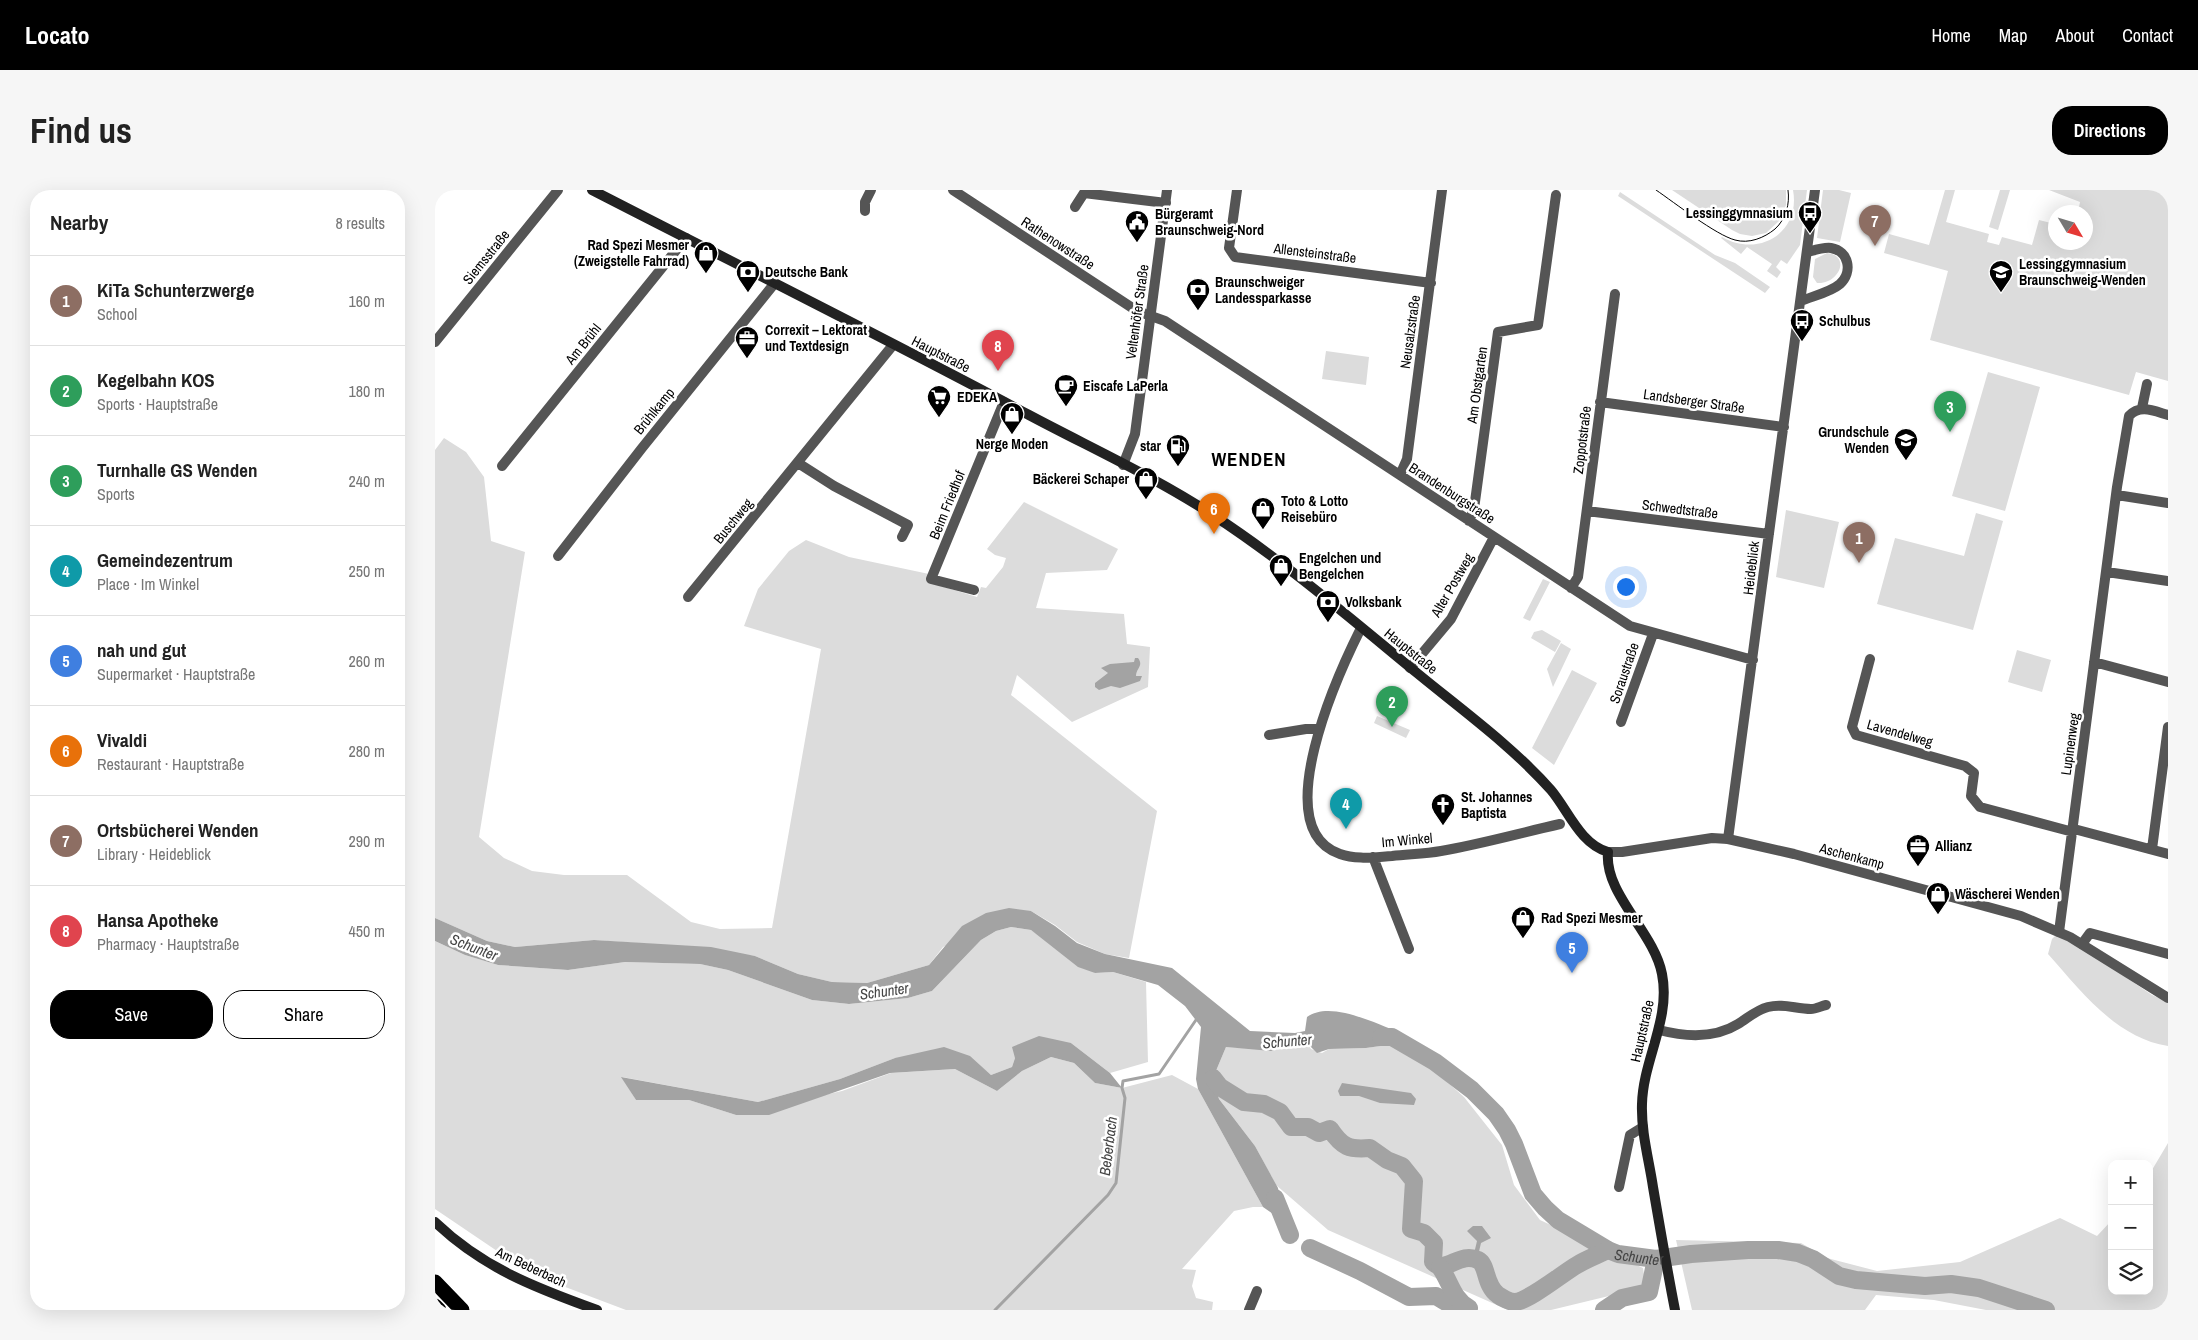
<!DOCTYPE html>
<html lang="en">
<head>
<meta charset="utf-8">
<style>
	body { margin:0; font-family:"Archivo Narrow",sans-serif; background:#f6f6f6; color:#222 }
	.controls { position:absolute; right:15px; bottom:15px; display:grid; overflow:hidden; border-radius:10px; box-shadow:0 5px 20px #0002 }
	.controls button { width:45px; height:45px; display:grid; place-items:center; padding:0; border:0; border-bottom:1px solid #e0e0e0; background:#fff; color:#222; font:25px sans-serif }
	.compass { position:absolute; left:1613px; top:15px; width:45px; height:45px; border-radius:50%; background:#fff; box-shadow:0 5px 20px #0002; rotate:128deg }
	.you { position:absolute; left:1190px; top:396px; width:18px; height:18px; margin:-12px; border:4px solid #fff; border-radius:50%; background:#1a73e8; box-shadow:0 0 0 8px #1a73e833 }
	.badge { display:grid; place-items:center; width:32px; height:32px; border-radius:50%; background:#000; color:#fff; font-size:16px; font-weight:700 }
	.pin { position:absolute; translate:-50% -41px; filter:drop-shadow(0 1px 2px #0008) }
	.pin::after { content:''; position:absolute; top:26px; width:18px; height:15px; background:inherit; clip-path:polygon(0 0,100% 0,50% 100%) }
	.list { margin:0; padding:0; list-style:none }
	h2 { display:flex; justify-content:space-between; align-items:center; height:65px; margin:0; padding:0 20px; font-size:21px }
	h2 small { font-size:16px; font-weight:400; color:#767676 }
	.list li { display:grid; grid-template-columns:32px 1fr auto; gap:15px; align-items:center; box-sizing:border-box; height:90px; padding:0 20px; border-top:1px solid #e0e0e0 }
	.list b { display:block; font-size:19px; white-space:nowrap }
	.list p { margin:0; font-size:16px; white-space:nowrap; color:#767676 }
	.list em { font-size:16px; font-style:normal; color:#767676 }
	.actions { display:flex; gap:10px; padding:15px 20px }
	.actions a { flex:1; padding:11px 0; border:1px solid #000; border-radius:20px; text-align:center; font-size:18px; color:#000 }
	.actions .main { background:#000; color:#fff }
	.icon { flex:none; width:28px; height:28px; fill:none; stroke:currentColor; stroke-width:2; stroke-linecap:round; stroke-linejoin:round }
	.map { position:relative; flex:none; width:1733px; height:1120px; overflow:hidden; border-radius:20px }
	header { display:flex; align-items:center; gap:30px; box-sizing:border-box; height:70px; padding:0 25px; background:#000; color:#fff }
	header strong { font-size:24px }
	nav { display:flex; gap:28px; margin-inline-start:auto; font-size:18px }
	.intro { display:flex; align-items:center; justify-content:space-between; box-sizing:border-box; height:120px; padding:0 30px }
	h1 { margin:0; font-size:35px }
	.button { padding:12px 22px; border-radius:20px; background:#000; color:#fff; font-size:18px; font-weight:700 }
	main { display:flex; gap:30px; padding:0 30px }
	aside { flex:1; background:#fff; border-radius:20px; box-shadow:0 5px 20px #0002 }
	.map>svg:first-child { display:block }
	.green { fill:#dcdcdc }
	.water { fill:#a3a3a3 }
	.lines { fill:none; stroke-linecap:round; stroke-linejoin:round }
	.stream { stroke:#a3a3a3; stroke-width:3 }
	.river { stroke:#a3a3a3; stroke-width:18 }
	.minor { stroke:#555; stroke-width:10 }
	.tertiary { stroke:#555; stroke-width:10 }
	.secondary { stroke:#222; stroke-width:10 }
	.motorway { stroke:#000; stroke-width:15 }
	.tram { stroke:#000; stroke-width:1 }
	.labels { text-anchor:middle; dominant-baseline:central; stroke-width:5; stroke-linejoin:round; paint-order:stroke }
	.poi-label { font-size:14px; font-weight:bold; fill:#000; stroke:#fff; text-anchor:start }
	.street-label { font-size:14px; fill:#000; stroke:#fff }
	.water-label { font-size:15px; font-style:italic; fill:#444; stroke:#fff }
	.district-label { font-size:19px; font-weight:bold; letter-spacing:1px; fill:#000; stroke:#fff }
</style>
</head>
<body>
<header>
<strong>Locato</strong>
<nav><a>Home</a><a>Map</a><a>About</a><a>Contact</a></nav>
</header>
<div class="intro"><h1>Find us</h1><a class="button">Directions</a></div>
<main>
<aside>
<h2>Nearby<small>8 results</small></h2>
<ul class="list">
<li><span class="badge" style="background:#8d6e63">1</span><div><b>KiTa Schunterzwerge</b><p>School</p></div><em>160 m</em></li>
<li><span class="badge" style="background:#2e9e5b">2</span><div><b>Kegelbahn KOS</b><p>Sports · Hauptstraße</p></div><em>180 m</em></li>
<li><span class="badge" style="background:#2e9e5b">3</span><div><b>Turnhalle GS Wenden</b><p>Sports</p></div><em>240 m</em></li>
<li><span class="badge" style="background:#0f9aa8">4</span><div><b>Gemeindezentrum</b><p>Place · Im Winkel</p></div><em>250 m</em></li>
<li><span class="badge" style="background:#3f7fe0">5</span><div><b>nah und gut</b><p>Supermarket · Hauptstraße</p></div><em>260 m</em></li>
<li><span class="badge" style="background:#e8710a">6</span><div><b>Vivaldi</b><p>Restaurant · Hauptstraße</p></div><em>280 m</em></li>
<li><span class="badge" style="background:#8d6e63">7</span><div><b>Ortsbücherei Wenden</b><p>Library · Heideblick</p></div><em>290 m</em></li>
<li><span class="badge" style="background:#e0444e">8</span><div><b>Hansa Apotheke</b><p>Pharmacy · Hauptstraße</p></div><em>450 m</em></li>
</ul>
<div class="actions"><a class="main">Save</a><a>Share</a></div>
</aside>
<div class="map">
<svg width="1733" height="1120" viewBox="0 0 1733 1120">
	<rect width="100%" height="100%" fill="#fff"/>
	<path class="green" d="M1237 0H1351V15L1344 31 1331 43 1317 46 1305 44 1297 40Z
		M1358 0H1372L1365 55 1352 74 1346 70 1341 77 1346 82 1342 88 1332 81 1337 74 1312 57 1306 64 1286 48 1287 47C1323 68 1366 43 1358 0Z
		M1388 0H1404L1416 3 1405 52 1382 48Z
		M1510 0H1520L1511 32 1554 44 1552 52 1564 55 1567 47 1597 55 1604 30 1620 34V52H1650V22H1643L1645 12 1614 0H1733V191L1701 182 1694 205 1495 150 1513 81 1449 63 1454 44 1494 55Z
		M1565 0H1575L1563 40 1554 37Z
		M1185 2 1280 65 1300 73 1335 97 1330 103 1183 6Z
		M1392 63C1417 66 1403 95 1382 93L1378 87 1380 69Z
		M891 161 934 167 931 195 887 189Z
		M1553 182 1605 197 1570 321 1517 306Z
		M9 248 31 262 49 287 56 351 90 362 44 647 69 668 97 681 129 685H192L256 732 285 739 337 738 386 459 309 436 323 399 354 361 371 350 414 367 494 384 493 392 542 407 546 397 551 398 568 377 571 368 560 365 552 359 589 312 683 359 672 380 611 383 601 418 689 424 692 454 715 457 713 497 637 532 582 485 576 505 722 621 694 768 670 764 642 752 620 735 596 721 508 757 494 775 432 793 397 792 363 784 320 766 216 754 159 750 80 757 52 751 0 728V260Z
		M1351 320 1404 332 1389 398 1341 387Z
		M1541 323 1568 331 1538 440 1442 414 1460 348 1529 366Z
		M1108 389 1115 392 1095 431 1088 428Z
		M1107 440 1126 451 1120 462 1096 448 1099 442Z
		M1126 453 1136 459 1118 497 1112 479Z
		M1582 460 1616 470 1607 502 1573 492Z
		M1137 480 1162 493 1119 575 1097 558Z
		M942 526 975 540 971 548 939 533Z
		M576 737 596 740 660 783 678 782 711 792 713 872 675 883 636 853 580 868 577 877 556 885 535 867 460 868 405 889 323 912 187 887 201 910H254L301 925 407 901 456 883 520 879 562 901 587 881 616 867 639 873 660 893 687 898 737 885 763 899 828 1017H818L799 1021 747 1079 761 1080 757 1096 761 1108 778 1112 777 1120H191L96 1084 0 1019V751L30 765 63 775 133 780 190 772 265 774 293 780 377 810 414 814 473 808 497 801 546 750 561 741Z
		M1621 745 1655 763 1717 805 1733 812V856C1681 848 1646 801 1613 764L1617 749Z
		M964 842 1001 882 1029 907 1067 955 1079 995 1105 1030 1208 1078 1211 1097 1116 1120H1073L893 1040 841 995 820 956 784 909 778 888 791 857 811 858 871 852 876 859 887 863 894 859 931 858 966 853Z
		M1733 953V1120H1551L1499 1110 1441 1105 1430 1120H1257L1241 1050 1366 1053 1392 1068 1442 1081 1525 1072 1625 1028 1662 1046 1677 1030V1101H1714V985Z"/>
	<path class="water" d="M700 468H703C709 476 701 478 701 486H707L705 491 685 498 676 496 664 500 660 497V493L673 483 666 478 675 474 699 472Z
		M574 718 596 721 620 736 642 753 670 764 737 778 815 841 860 843 870 841 872 827C895 810 939 833 964 842L967 853 931 858 894 859 882 863 871 852 836 861 791 857 778 888 784 909 820 956 843 998 847 1030 828 1017 763 899 761 889 766 837 750 816 723 795 678 782 660 783 643 777 596 740 576 737 561 741 546 750 497 801 473 808 414 814 377 810 293 780 265 774 190 772 133 780 63 775 30 765 0 751V728L52 751 80 757 159 750 276 757 320 766 363 784 397 792 432 793 494 775 527 736 551 723Z
		M604 846 636 853 675 883 687 898 660 893 639 873 616 867 587 881 562 901 520 879 455 883 334 925H301L254 910H201L186 887 323 912 405 889 460 868 509 857 535 866 556 885 577 877 580 868 577 857Z
		M907 893 976 903 981 909 979 915 945 913 924 906H905L903 901Z
		M1038 1036H1047L1056 1048 1046 1053 1042 1070 1038 1068 1042 1051 1032 1041Z"/>
	<g class="lines">
		<path class="stream" d="M560 1120 673 1005 681 993 690 908 687 898 688 891 724 884 763 827"/>
		<g class="river">
			<path id="s1" d="M946 847H957L1000 872 1037 900 1061 924 1072 940 1079 954 1098 1004 1110 1018 1123 1030 1173 1060 1183 1064 1221 1069 1256 1064 1313 1060H1343L1363 1063 1378 1069 1404 1086 1421 1090 1490 1096 1516 1094 1544 1098 1611 1120"/>
			<path d="M778 888 785 897 809 912 829 914 845 922 856 937H873L884 943 895 939C907 957 914 960 935 958L952 970 967 976 979 991 976 1039 989 1043 999 1053 998 1072C1011 1085 1024 1061 1043 1070 1053 1075 1049 1095 1063 1105 1067 1108 1075 1112 1080 1112 1094 1111 1128 1083 1142 1075 1152 1069 1163 1065 1173 1060"/>
			<path d="M840 1008 855 1045"/>
			<path d="M875 1058 925 1081 974 1107 1001 1106 1024 1120"/>
			<path d="M1005 1077C1015 1091 1018 1110 1034 1118"/>
			<path d="M1169 1120 1187 1108 1214 1102 1221 1069"/>
		</g>
		<path class="minor" d="M518 0 702 121 730 131 1195 436 1318 470
			M802 0 794 58 800 67 996 93
			M640 17 649 3 731 13
			M430 21V12L436 0
			M1366 111C1378 106 1396 102 1405 94 1418 82 1414 61 1396 58 1389 57 1380 60 1373 62
			M0 152 123 0
			M1165 212 1349 237
			M1707 218 1712 194
			M363 273 399 296 473 335 467 347
			M67 276 251 48
			M965 285 972 269 1007 0
			M1682 305 1733 313
			M1152 321 1334 344
			M1034 331 1039 319 1063 142 1103 135 1121 5
			M123 366 207 258 339 94
			M1672 382 1733 391
			M1136 398 1143 387 1180 104
			M539 400 496 389 569 212
			M253 407 458 155
			M926 438C904 482 831 639 905 664 921 670 940 667 957 666 974 664 990 664 1006 661 1046 654 1085 643 1125 634
			M1435 469 1417 537 1421 545 1530 576 1539 583 1536 606 1545 617 1638 642
			M1659 472 1733 492
			M975 478 1016 429 1059 347
			M1186 532 1218 444
			M834 545 871 539H884
			M1639 639 1733 664
			M1293 649 1380 0
			M1717 659 1733 537
			M938 667 974 759
			M1624 742 1682 297 1694 226C1705 214 1719 221 1733 225
			M1647 754 1655 743 1733 764
			M1224 840C1251 847 1279 849 1303 834 1313 828 1321 820 1333 817 1348 813 1361 819 1376 819 1381 819 1386 816 1391 815
			M1184 997 1195 945 1208 937
			M814 1120 822 1101"/>
		<path class="tertiary" d="M688 275 700 244 732 0
			M1173 662H1187L1277 648 1293 649 1359 664 1586 726 1635 747 1733 808"/>
		<path class="secondary" d="M157 0C303 75 450 148 594 225 656 258 720 287 778 325 850 372 915 428 982 483 1027 520 1077 556 1116 600 1133 620 1145 654 1173 662 1169 704 1219 742 1227 784 1236 829 1208 870 1207 914 1206 942 1214 970 1218 997 1225 1038 1232 1079 1240 1120
			M0 1032C48 1078 101 1098 162 1120"/>
		<path class="motorway" d="M0 1092 27 1120
			M0 1116 4 1120"/>
		<path class="tram" d="M1221 0C1240 13 1281 45 1300 50 1314 54 1329 48 1340 39 1351 29 1355 14 1353 0"/>
	</g>
	<defs>
		<g id="bus-pin" transform="scale(1.25)"><path d="M0 17L-7.5 6A9.5 9.5 0 1 1 7.5 6Z" fill="#000" stroke="#fff"/><path d="M-5-6H5V4H4V6H2V4H-2V6H-4V4H-5ZM-3.5-4V0h7V-4ZM-3.5 1.2v1.5H-2V1.2ZM2 1.2v1.5H3.5V1.2Z" fill="#fff"/></g>
		<g id="civic-pin" transform="scale(1.25)"><path d="M0 17L-7.5 6A9.5 9.5 0 1 1 7.5 6Z" fill="#000" stroke="#fff"/><path d="M-.6-6.5H3V-4.5H.6V-3L4-1V1h2V6H-6V1h2V-1L-.6-3ZM-1.2 2.5V6h2.4V2.5Z" fill="#fff"/></g>
		<g id="shop-pin" transform="scale(1.25)"><path d="M0 17L-7.5 6A9.5 9.5 0 1 1 7.5 6Z" fill="#000" stroke="#fff"/><path d="M-5-2.5h2.3a2.7 3.5 0 0 1 5.4 0H5L5.5 6h-11ZM-1.5-2.5h3a1.5 2.3 0 0 0-3 0Z" fill="#fff"/></g>
		<g id="bank-pin" transform="scale(1.25)"><path d="M0 17L-7.5 6A9.5 9.5 0 1 1 7.5 6Z" fill="#000" stroke="#fff"/><path d="M-6-4H6V4H-6ZM0-2.3a2.3 2.3 0 1 0 0 4.6a2.3 2.3 0 1 0 0-4.6Z" fill="#fff"/></g>
		<g id="school-pin" transform="scale(1.25)"><path d="M0 17L-7.5 6A9.5 9.5 0 1 1 7.5 6Z" fill="#000" stroke="#fff"/><path d="M0-5L7-2L0 1L-7-2ZM-4 1L0 2.5L4 1V4Q0 6-4 4Z" fill="#fff"/></g>
		<g id="office-pin" transform="scale(1.25)"><path d="M0 17L-7.5 6A9.5 9.5 0 1 1 7.5 6Z" fill="#000" stroke="#fff"/><path d="M-6-3h4V-5.5h4V-3h4V5H-6ZM-1-4.5V-3h2v-1.5ZM-6 0V1H6V0Z" fill="#fff"/></g>
		<g id="cafe-pin" transform="scale(1.25)"><path d="M0 17L-7.5 6A9.5 9.5 0 1 1 7.5 6Z" fill="#000" stroke="#fff"/><path d="M-5.5-4.5H6V0H3Q3 3.5 0 3.5H-2.5Q-5.5 3.5-5.5 0ZM3-3.2v2h1.7v-2ZM-6 4.5H4V6H-6Z" fill="#fff"/></g>
		<g id="supermarket-pin" transform="scale(1.25)"><path d="M0 17L-7.5 6A9.5 9.5 0 1 1 7.5 6Z" fill="#000" stroke="#fff"/><path d="M-6-5.5h2.5l.6 2H6L4.5 2H-2.5L-4.4-4H-6ZM-1.5 3.2a1.3 1.3 0 1 0 .1 0ZM3 3.2a1.3 1.3 0 1 0 .1 0Z" fill="#fff"/></g>
		<g id="fuel-pin" transform="scale(1.25)"><path d="M0 17L-7.5 6A9.5 9.5 0 1 1 7.5 6Z" fill="#000" stroke="#fff"/><path d="M-5.5-6h7V0h2V4h1.3V-2.5L3-4.5l.8-.8L6-3V5H2.5V1h-1V6h-7ZM-4.2-4.7v3.2H.2V-4.7Z" fill="#fff"/></g>
		<g id="church-pin" transform="scale(1.25)"><path d="M0 17L-7.5 6A9.5 9.5 0 1 1 7.5 6Z" fill="#000" stroke="#fff"/><path d="M-1.2-6h2.4v3.5h3.3v2.4h-3.3V6h-2.4V-.1h-3.3v-2.4h3.3Z" fill="#fff"/></g>
	</defs>
	<g fill-rule="evenodd">
		<use href="#bus-pin" x="1375" y="23"/>
		<use href="#civic-pin" x="702" y="32"/>
		<use href="#shop-pin" x="271" y="63"/>
		<use href="#bank-pin" x="313" y="82"/>
		<use href="#school-pin" x="1566" y="82"/>
		<use href="#bank-pin" x="763" y="100"/>
		<use href="#bus-pin" x="1367" y="131"/>
		<use href="#office-pin" x="312" y="148"/>
		<use href="#cafe-pin" x="631" y="196"/>
		<use href="#supermarket-pin" x="504" y="207"/>
		<use href="#shop-pin" x="577" y="224"/>
		<use href="#school-pin" x="1471" y="250"/>
		<use href="#fuel-pin" x="743" y="256"/>
		<use href="#shop-pin" x="711" y="289"/>
		<use href="#shop-pin" x="828" y="319"/>
		<use href="#shop-pin" x="846" y="376"/>
		<use href="#bank-pin" x="893" y="412"/>
		<use href="#church-pin" x="1008" y="615"/>
		<use href="#office-pin" x="1483" y="656"/>
		<use href="#shop-pin" x="1503" y="704"/>
		<use href="#shop-pin" x="1088" y="728"/>
	</g>
	<g class="labels">
		<g class="poi-label">
			<text x="1358" y="23" text-anchor="end">Lessinggymnasium</text>
			<text x="720" y="24">Bürgeramt<tspan x="720" dy="16">Braunschweig-Nord</tspan></text>
			<text x="254" y="55" text-anchor="end">Rad Spezi Mesmer<tspan x="254" dy="16">(Zweigstelle Fahrrad)</tspan></text>
			<text x="1584" y="74">Lessinggymnasium<tspan x="1584" dy="16">Braunschweig-Wenden</tspan></text>
			<text x="330" y="82">Deutsche Bank</text>
			<text x="780" y="92">Braunschweiger<tspan x="780" dy="16">Landessparkasse</tspan></text>
			<text x="1384" y="131">Schulbus</text>
			<text x="330" y="140">Correxit – Lektorat<tspan x="330" dy="16">und Textdesign</tspan></text>
			<text x="648" y="196">Eiscafe LaPerla</text>
			<text x="522" y="207">EDEKA</text>
			<text x="1454" y="242" text-anchor="end">Grundschule<tspan x="1454" dy="16">Wenden</tspan></text>
			<text x="577" y="254" text-anchor="middle">Nerge Moden</text>
			<text x="726" y="256" text-anchor="end">star</text>
			<text x="694" y="289" text-anchor="end">Bäckerei Schaper</text>
			<text x="846" y="311">Toto &amp; Lotto<tspan x="846" dy="16">Reisebüro</tspan></text>
			<text x="864" y="368">Engelchen und<tspan x="864" dy="16">Bengelchen</tspan></text>
			<text x="910" y="412">Volksbank</text>
			<text x="1026" y="607">St. Johannes<tspan x="1026" dy="16">Baptista</tspan></text>
			<text x="1500" y="656">Allianz</text>
			<text x="1520" y="704">Wäscherei Wenden</text>
			<text x="1106" y="728">Rad Spezi Mesmer</text>
		</g>
		<g class="street-label">
			<text transform="translate(623 53) rotate(33)">Rathenowstraße</text>
			<text transform="translate(880 63) rotate(7)">Allensteinstraße</text>
			<text transform="translate(51 67) rotate(-51)">Siemsstraße</text>
			<text transform="translate(702 122) rotate(-82)">Veltenhöfer Straße</text>
			<text transform="translate(975 142) rotate(-82)">Neusalzstraße</text>
			<text transform="translate(148 154) rotate(-51)">Am Brühl</text>
			<text transform="translate(506 164) rotate(27)">Hauptstraße</text>
			<text transform="translate(1042 195) rotate(-82)">Am Obstgarten</text>
			<text transform="translate(1259 211) rotate(8)">Landsberger Straße</text>
			<text transform="translate(219 221) rotate(-51)">Brühlkamp</text>
			<text transform="translate(1147 250) rotate(-83)">Zoppotstraße</text>
			<text transform="translate(1017 303) rotate(33)">Brandenburgstraße</text>
			<text transform="translate(512 315) rotate(-68)">Beim Friedhof</text>
			<text transform="translate(1245 319) rotate(7)">Schwedtstraße</text>
			<text transform="translate(298 331) rotate(-51)">Buschweg</text>
			<text transform="translate(1316 378) rotate(-83)">Heideblick</text>
			<text transform="translate(1017 395) rotate(-60)">Alter Postweg</text>
			<text transform="translate(976 461) rotate(39)">Hauptstraße</text>
			<text transform="translate(1189 483) rotate(-71)">Soraustraße</text>
			<text transform="translate(1465 543) rotate(16)">Lavendelweg</text>
			<text transform="translate(1635 554) rotate(-82)">Lupinenweg</text>
			<text transform="translate(972 650) rotate(-5)">Im Winkel</text>
			<text transform="translate(1417 666) rotate(15)">Aschenkamp</text>
			<text transform="translate(1207 841) rotate(-77)">Hauptstraße</text>
			<text transform="translate(96 1077) rotate(25)">Am Beberbach</text>
		</g>
		<g class="water-label">
			<text transform="translate(39 757) rotate(21)">Schunter</text>
			<text transform="translate(449 801) rotate(-8)">Schunter</text>
			<text transform="translate(852 851) rotate(-5)">Schunter</text>
			<text transform="translate(673 956) rotate(-83)">Beberbach</text>
			<text stroke="none"><textPath href="#s1" startOffset="356">Schunter</textPath></text>
		</g>
		<g class="district-label">
			<text x="814" y="269">WENDEN</text>
		</g>
	</g>
</svg>
<div class="controls">
<button>+</button>
<button>−</button>
<button><svg class="icon" aria-label="layers" viewBox="0 0 24 24"><path d="M12 4l9 5-9 5-9-5zM3 14l9 5 9-5"/></svg></button>
</div>
<svg class="compass" viewBox="-18 -18 36 36"><path d="M0-13l5 13h-10z" fill="#e53935"/><path d="M0 13l5-13h-10z" fill="#767676"/></svg>
<div class="you"></div>
<div class="pin badge" style="left:1424px;top:373px;background:#8d6e63">1</div>
<div class="pin badge" style="left:957px;top:537px;background:#2e9e5b">2</div>
<div class="pin badge" style="left:1515px;top:242px;background:#2e9e5b">3</div>
<div class="pin badge" style="left:911px;top:639px;background:#0f9aa8">4</div>
<div class="pin badge" style="left:1137px;top:783px;background:#3f7fe0">5</div>
<div class="pin badge" style="left:779px;top:344px;background:#e8710a">6</div>
<div class="pin badge" style="left:1440px;top:56px;background:#8d6e63">7</div>
<div class="pin badge" style="left:563px;top:181px;background:#e0444e">8</div>
</div>
</main>
</body>
</html>
